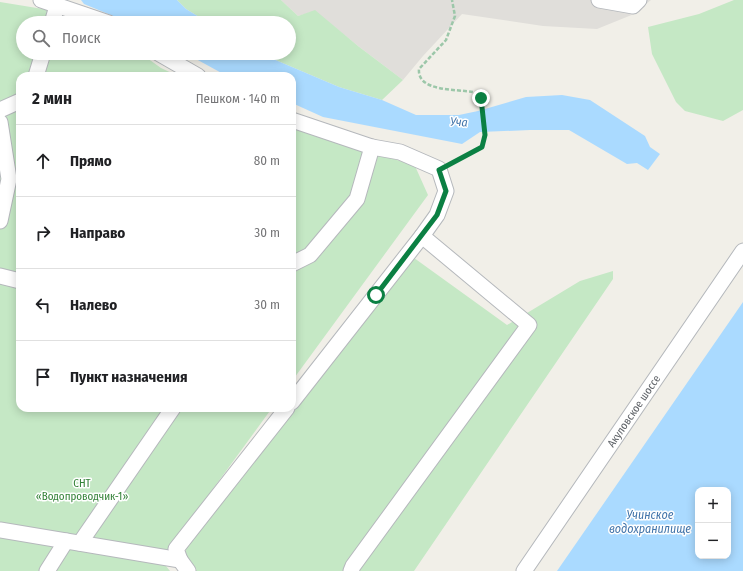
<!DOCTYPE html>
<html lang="ru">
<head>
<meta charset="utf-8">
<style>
	body { margin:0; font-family:"Fira Sans Condensed",sans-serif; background:#f2f2f2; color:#202124 }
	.controls { position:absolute; right:12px; bottom:12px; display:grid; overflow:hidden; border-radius:8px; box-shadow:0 2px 10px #0003 }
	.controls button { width:36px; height:36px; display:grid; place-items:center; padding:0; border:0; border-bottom:1px solid #e0e0e0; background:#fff; color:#202124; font:20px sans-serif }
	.stop { position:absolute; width:12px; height:12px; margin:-9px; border:3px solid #0b8043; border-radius:50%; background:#fff }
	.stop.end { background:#0b8043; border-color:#fff; box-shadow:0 1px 4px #0008 }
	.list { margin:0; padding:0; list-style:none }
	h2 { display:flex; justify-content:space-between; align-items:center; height:52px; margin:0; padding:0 16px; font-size:17px }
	h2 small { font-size:13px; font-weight:400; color:#757577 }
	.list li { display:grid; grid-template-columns:26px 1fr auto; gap:12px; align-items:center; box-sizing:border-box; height:72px; padding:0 16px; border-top:1px solid #e0e0e0 }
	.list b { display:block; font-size:15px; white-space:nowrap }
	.list em { font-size:13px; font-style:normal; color:#757577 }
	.icon { flex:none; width:22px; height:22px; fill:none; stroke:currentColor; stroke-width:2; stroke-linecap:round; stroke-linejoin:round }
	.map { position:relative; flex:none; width:743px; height:571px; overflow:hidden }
	.search { position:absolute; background:#fff; box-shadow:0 2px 10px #0003; left:16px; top:16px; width:280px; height:44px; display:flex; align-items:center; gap:10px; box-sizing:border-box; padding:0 14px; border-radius:22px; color:#757577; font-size:15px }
	.panel { position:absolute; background:#fff; box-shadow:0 2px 10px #0003; left:16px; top:72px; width:280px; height:340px; border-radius:12px }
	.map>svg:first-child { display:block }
	.industrial { fill:#e0deda }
	.green { fill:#c5e8c5 }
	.water { fill:#aadaff; fill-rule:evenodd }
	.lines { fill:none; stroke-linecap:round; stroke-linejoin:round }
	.minor-casing { stroke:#b5b8bc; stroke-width:17 }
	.path { stroke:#9cc7a9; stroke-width:2.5; stroke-dasharray:4 2; stroke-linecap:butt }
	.minor { stroke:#fff; stroke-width:15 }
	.route { stroke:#0b8043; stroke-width:5 }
	.labels { text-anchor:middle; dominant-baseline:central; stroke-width:3; stroke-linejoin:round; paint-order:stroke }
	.street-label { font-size:11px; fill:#5f6368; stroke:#fff }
	.park-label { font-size:11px; fill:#348238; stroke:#fff }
	.water-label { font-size:12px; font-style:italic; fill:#4174aa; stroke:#fff }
</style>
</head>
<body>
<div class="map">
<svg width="743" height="571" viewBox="0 0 743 571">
	<rect width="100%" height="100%" fill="#f1efe8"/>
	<path class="industrial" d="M281 0H651L634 14 597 29 543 26 462 14 423 56 403 80 358 46 315 11 298 16Z"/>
	<path class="green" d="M177 0H281L298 16 315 10 358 46 403 80 382 100 339 87 259 53H289V23H209L186 9Z
		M734 0H743V110L723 121 685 111 676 102 652 54 648 27 699 14Z
		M0 2 43 9 82 23H23V53H140L161 68 178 76H20V408H272L161 560 170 571H0Z
		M292 125 415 166 428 195 292 381Z
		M403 250 507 325 580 281 613 271V279L414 571H194L184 558 188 541Z"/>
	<path class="water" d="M81 0H177L186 9 209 23H130L84 4Z
		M185 53H259L339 87 382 100 416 115H459L478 111 526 97 562 95 590 100 645 136 650 147 660 154 648 170 637 163 627 164 569 130H530L480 132 462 144 323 117 292 103V76H227Z
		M743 302V571H557ZM698 490H728V556H698Z"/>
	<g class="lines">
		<g class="minor-casing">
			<g id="minor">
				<path d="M41 0 109 23"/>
				<path d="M599 0 633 6 639 0"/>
				<path d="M52 23 57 6"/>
				<path d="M158 53 198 76"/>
				<path d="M36 76 43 53"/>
				<path d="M0 110 20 101"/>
				<path d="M292 120 372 147 400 152 439 169 446 191 437 215 422 236 529 325 353 566 351 571"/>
				<path d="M0 122 9 179 0 221"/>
				<path d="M292 264 310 255 357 199 372 147"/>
				<path d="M0 276 20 281"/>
				<path d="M292 402 422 236"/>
				<path d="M0 530 180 560 188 571"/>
				<path d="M80 543 173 408"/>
				<path d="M180 560 176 549 287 408"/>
				<path d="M47 571 66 541"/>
				<path id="s1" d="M524 571 743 251"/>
			</g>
		</g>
		<path class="path" d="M450 164 482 147 485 135 481 98 473 92C457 89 417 92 419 69L446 40 455 16 452 0"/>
		<use href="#minor" class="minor"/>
	</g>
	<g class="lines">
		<path class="route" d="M376 295 437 215 446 191 439 170 482 147 485 135 481 98"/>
	</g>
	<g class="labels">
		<g class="street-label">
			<text stroke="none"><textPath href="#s1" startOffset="194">Акуловское шоссе</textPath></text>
		</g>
		<g class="park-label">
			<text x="82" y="483">СНТ<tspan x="82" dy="13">«Водопроводчик-1»</tspan></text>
		</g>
		<g class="water-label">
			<text transform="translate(459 122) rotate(3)">Уча</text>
			<text x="650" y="515">Учинское<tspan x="650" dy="14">водохранилище</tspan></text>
		</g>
	</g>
</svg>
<div class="controls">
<button>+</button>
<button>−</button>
</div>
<div class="stop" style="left:376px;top:295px"></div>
<div class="stop end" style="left:481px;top:98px"></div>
<div class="search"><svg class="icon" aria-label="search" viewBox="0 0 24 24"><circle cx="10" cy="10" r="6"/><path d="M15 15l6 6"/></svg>Поиск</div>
<section class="panel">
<h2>2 мин<small>Пешком · 140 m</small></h2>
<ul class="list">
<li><svg class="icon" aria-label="ahead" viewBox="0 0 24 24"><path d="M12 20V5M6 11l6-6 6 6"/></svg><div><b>Прямо</b></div><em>80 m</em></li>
<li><svg class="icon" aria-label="right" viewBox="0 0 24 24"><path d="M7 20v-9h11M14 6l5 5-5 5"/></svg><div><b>Направо</b></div><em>30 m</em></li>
<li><svg class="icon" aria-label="left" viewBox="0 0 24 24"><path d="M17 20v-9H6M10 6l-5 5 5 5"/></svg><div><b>Налево</b></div><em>30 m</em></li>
<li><svg class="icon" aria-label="arrive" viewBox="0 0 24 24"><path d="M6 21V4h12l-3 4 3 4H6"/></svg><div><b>Пункт назначения</b></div></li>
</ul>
</section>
</div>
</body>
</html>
